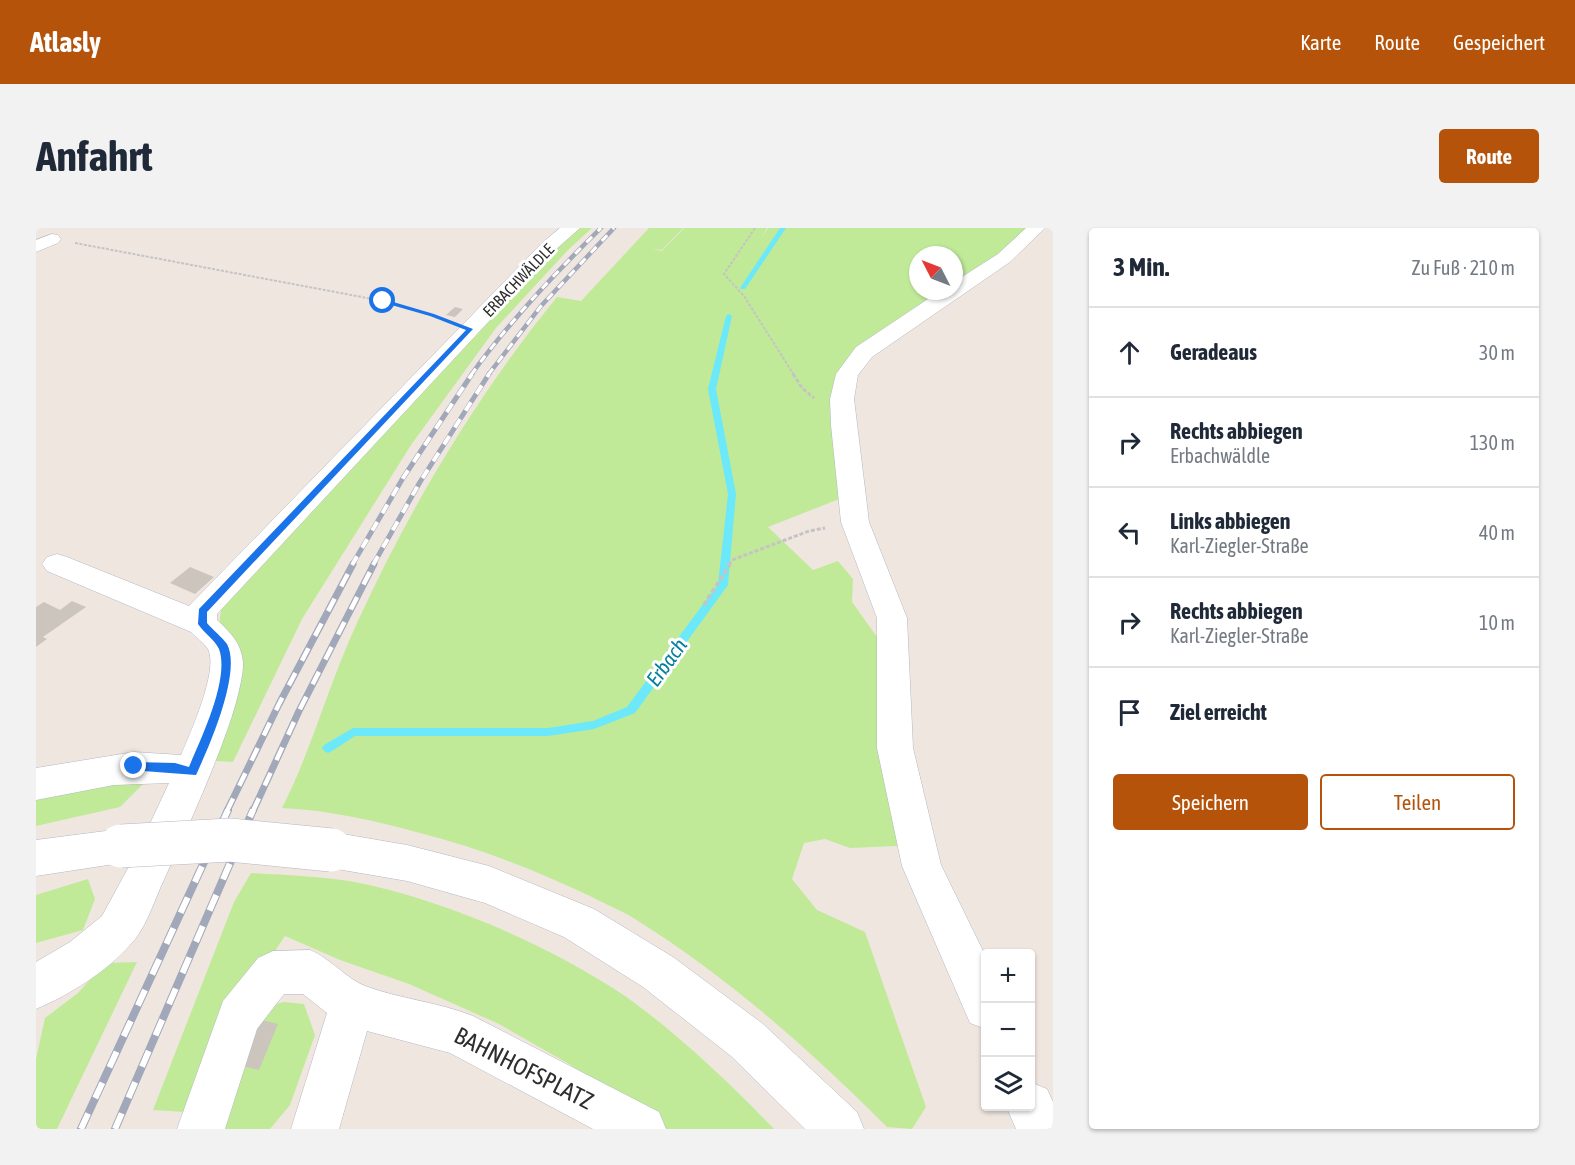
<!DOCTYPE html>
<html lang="de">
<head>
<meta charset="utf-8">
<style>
	body { margin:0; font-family:"Asap Condensed",sans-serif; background:#f2f2f3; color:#1f2937 }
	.controls { position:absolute; right:18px; bottom:18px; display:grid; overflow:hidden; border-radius:6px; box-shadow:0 2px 4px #0004 }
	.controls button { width:54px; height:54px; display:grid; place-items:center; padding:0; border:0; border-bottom:2px solid #e0e1e3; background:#fff; color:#1f2937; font:30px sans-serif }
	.compass { position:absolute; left:873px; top:18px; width:54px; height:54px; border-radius:50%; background:#fff; box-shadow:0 2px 4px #0004; rotate:312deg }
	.stop { position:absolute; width:18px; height:18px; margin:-14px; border:4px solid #1a73e8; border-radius:50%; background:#fff }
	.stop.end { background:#1a73e8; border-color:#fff; box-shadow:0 2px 6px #0008 }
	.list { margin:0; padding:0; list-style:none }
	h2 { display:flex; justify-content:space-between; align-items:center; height:78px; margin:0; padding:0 24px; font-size:26px }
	h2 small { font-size:20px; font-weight:400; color:#747a83 }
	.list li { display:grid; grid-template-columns:39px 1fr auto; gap:18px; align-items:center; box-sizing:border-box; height:90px; padding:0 24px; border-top:2px solid #e0e1e3 }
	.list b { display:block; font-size:22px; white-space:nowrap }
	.list p { margin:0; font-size:20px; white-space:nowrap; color:#747a83 }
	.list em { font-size:20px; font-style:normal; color:#747a83 }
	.actions { display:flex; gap:12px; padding:18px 24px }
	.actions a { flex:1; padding:14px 0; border:2px solid #b45309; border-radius:6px; text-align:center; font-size:21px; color:#b45309 }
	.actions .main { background:#b45309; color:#fff }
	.icon { flex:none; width:33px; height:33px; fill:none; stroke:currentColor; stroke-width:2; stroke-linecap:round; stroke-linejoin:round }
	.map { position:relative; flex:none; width:1017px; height:901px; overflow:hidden; border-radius:6px }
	header { display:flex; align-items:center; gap:36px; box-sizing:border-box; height:84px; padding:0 30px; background:#b45309; color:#fff }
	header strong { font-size:28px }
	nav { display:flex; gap:33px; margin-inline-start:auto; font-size:21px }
	.intro { display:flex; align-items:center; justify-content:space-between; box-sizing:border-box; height:144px; padding:0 36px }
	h1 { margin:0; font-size:42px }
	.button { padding:15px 27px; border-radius:6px; background:#b45309; color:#fff; font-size:21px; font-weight:700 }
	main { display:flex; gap:36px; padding:0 36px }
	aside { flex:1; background:#fff; border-radius:6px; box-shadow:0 2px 4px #0004 }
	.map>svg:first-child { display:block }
	.green { fill:#c0ea98 }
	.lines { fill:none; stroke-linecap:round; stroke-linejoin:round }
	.stream { fill:#6be8f9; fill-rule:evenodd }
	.building { fill:#cbc5be }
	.minor-casing { stroke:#b3b8c2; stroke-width:1 }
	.path-far2 { stroke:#c4c4c4; stroke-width:2; stroke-dasharray:3 1.5; stroke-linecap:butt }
	.path-far1 { stroke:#c4c4c4; stroke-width:3; stroke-dasharray:4 2; stroke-linecap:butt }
	.path { stroke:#c4c4c4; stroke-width:4; stroke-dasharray:4.5 3; stroke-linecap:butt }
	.minor { fill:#fff; fill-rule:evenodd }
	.rail-far3-casing { stroke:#a1a8b9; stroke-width:4.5 }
	.rail-far2-casing { stroke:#a1a8b9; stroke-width:5 }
	.rail-far1-casing { stroke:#a1a8b9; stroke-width:7 }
	.rail-casing { stroke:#a1a8b9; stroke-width:8 }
	.rail-far3 { stroke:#fff; stroke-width:3; stroke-dasharray:8; stroke-linecap:butt }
	.rail-far2 { stroke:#fff; stroke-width:4; stroke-dasharray:10; stroke-linecap:butt }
	.rail-far1 { stroke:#fff; stroke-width:4.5; stroke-dasharray:14; stroke-linecap:butt }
	.rail { stroke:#fff; stroke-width:6; stroke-dasharray:17; stroke-linecap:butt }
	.minor-bridge-casing { stroke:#b3b8c2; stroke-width:44; stroke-linecap:butt }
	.minor-bridge { stroke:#fff; stroke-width:43 }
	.route { fill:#1a73e8 }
	.labels { text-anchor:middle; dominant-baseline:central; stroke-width:6; stroke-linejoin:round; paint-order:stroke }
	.far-street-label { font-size:16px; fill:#2e2e2e; stroke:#fff }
	.water-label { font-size:21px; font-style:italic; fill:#047f9e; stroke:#fff }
	.near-street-label { font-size:24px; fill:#2e2e2e; stroke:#fff }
</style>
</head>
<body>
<header>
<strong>Atlasly</strong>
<nav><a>Karte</a><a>Route</a><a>Gespeichert</a></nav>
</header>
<div class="intro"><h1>Anfahrt</h1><a class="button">Route</a></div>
<main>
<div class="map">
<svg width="1017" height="901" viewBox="0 0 1017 901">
	<rect width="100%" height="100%" fill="#f0e6e0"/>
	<path class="green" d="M539 0H556L532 22 460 100 375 217 266 391 197 534 180 533 183 397 186 375Z
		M613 0H647L626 22 615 21 626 23 648 0H731L725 11 732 0H1000L918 62V27H882V63H917L811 146 816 266 732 299 777 342 802 333 817 351 816 374 846 416 861 618 814 620 789 611 768 615 756 651 781 682 829 704 890 879 876 901 851 899C773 821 693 750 599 691 585 682 569 676 554 668 499 642 443 620 384 605 339 593 293 582 246 580 276 521 293 455 321 395 374 279 441 167 521 69L545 73Z
		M43 555H108L84 579 0 598V567Z
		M215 645C250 647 284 648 319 654 407 671 515 718 589 768 640 804 695 856 738 901H631L533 836 463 796 373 756 304 732 249 708 199 783 149 884 117 882 198 674Z
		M52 651 59 671 47 702 0 715V667Z
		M101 734 21 901H0V831L9 790 42 765 69 735Z
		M248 774 268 776 279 807 254 877 234 901H188L224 780Z"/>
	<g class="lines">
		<path class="stream" d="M744 0H750L709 61H705L704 60Z
			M693 86 696 88 680 161 700 266 692 357 599 485 558 501 512 508H319L296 523 292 525 288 523 286 520 288 517 317 500H512L557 493 591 479 682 356 692 266 672 161 690 88Z"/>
	</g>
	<path class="building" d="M419 79 427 81 419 89 410 87Z
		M154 339 178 349 159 366 134 355Z
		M36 373 50 379 7 409 11 411 0 419V379L8 374 24 382Z
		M225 792 242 796 223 842 206 838Z"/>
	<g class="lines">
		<g class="minor-casing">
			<path id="minor" d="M524 0H544L518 23 181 386V392C195 405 205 415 207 434 208 446 200 476 196 488 177 545 151 601 126 656 117 676 109 702 94 717 70 744 33 767 0 781V734L34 714 66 688 97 631 85 635 0 648V612L85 601 99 606 104 617 133 555 78 557 0 572V540L98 524 145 527C154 506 183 442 172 421 168 415 160 409 155 404L11 343 6 336 11 329 21 326 31 329 153 378 506 15Z
				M990 0H1009L974 34 836 129 822 147 818 171 833 294 871 390 877 520 905 637 950 729V801L934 795 866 638 841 520V390L805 294 795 197 794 171 800 146 820 119 904 63H918V54L962 26Z
				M16 6 22 7 25 11 22 15 0 24V12Z
				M295 604 371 617 453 638 558 681 637 729 727 796 821 884 828 901H769L695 828 607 759 528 709 449 675 371 653 295 640 281 634 276 622 281 610Z
				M274 722C295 731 311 751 329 758 364 771 402 774 437 788L623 884 630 901H557L414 825 331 803 303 901H255L291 785 267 766H248L221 801 189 901H141L187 773 222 730 237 723Z
				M994 854 1011 861 1017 874V901H980L970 878H994Z"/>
		</g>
		<path class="path-far2" d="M719 0 688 46 708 68 758 147
			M39 15 347 73 407 91"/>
		<path class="path-far1" d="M757 146 766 160 778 170
			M693 337 696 332 773 303 789 300"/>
		<path class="path" d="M668 377 694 336"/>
		<use href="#minor" class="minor"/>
		<g class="rail-far3-casing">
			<path id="rail-far3" d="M435 147C473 94 518 46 565 0
				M452 147 505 78 578 0"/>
		</g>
		<g class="rail-far2-casing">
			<path id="rail-far2" d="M316 337 367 250 436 146
				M337 337 384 254 453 146"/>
		</g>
		<g class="rail-far1-casing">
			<path id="rail-far1" d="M191 583 243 476 317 336
				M217 583 263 483 338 336"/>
		</g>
		<g class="rail-casing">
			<path id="rail" d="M45 901 192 582
				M79 901 217 582"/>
		</g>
		<use href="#rail-far3" class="rail-far3"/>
		<use href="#rail-far2" class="rail-far2"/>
		<use href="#rail-far1" class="rail-far1"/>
		<use href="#rail" class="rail"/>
		<g class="minor-bridge-casing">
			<path id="minor-bridge" d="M85 618 194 612 295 622"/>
		</g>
		<use href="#minor-bridge" class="minor-bridge"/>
	</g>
	<path class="route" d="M347 71 398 86 437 101 171 384V395C177 402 186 409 191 416 206 444 173 519 160 547L94 542V535L98 534 139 535 153 539C165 510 194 451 183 421 179 412 168 405 162 396L163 381 430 102 394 88 345 74Z"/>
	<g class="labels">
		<g class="far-street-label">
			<text transform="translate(482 52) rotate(-46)">ERBACHWÄLDLE</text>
		</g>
		<g class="water-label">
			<text transform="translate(630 434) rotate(-54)">Erbach</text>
		</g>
		<g class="near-street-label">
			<text transform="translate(488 840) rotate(27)">BAHNHOFSPLATZ</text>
		</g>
	</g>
</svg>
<div class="controls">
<button>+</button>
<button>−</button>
<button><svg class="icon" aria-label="layers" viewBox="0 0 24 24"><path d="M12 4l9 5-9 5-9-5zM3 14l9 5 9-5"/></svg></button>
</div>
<svg class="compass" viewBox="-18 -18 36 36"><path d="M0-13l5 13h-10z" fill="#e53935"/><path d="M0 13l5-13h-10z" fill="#747a83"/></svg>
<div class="stop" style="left:347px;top:73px"></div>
<div class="stop end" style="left:98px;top:538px"></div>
</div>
<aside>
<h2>3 Min.<small>Zu Fuß · 210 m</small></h2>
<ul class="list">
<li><svg class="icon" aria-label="ahead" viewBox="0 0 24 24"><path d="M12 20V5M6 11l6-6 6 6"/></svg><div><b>Geradeaus</b></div><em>30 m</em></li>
<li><svg class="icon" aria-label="right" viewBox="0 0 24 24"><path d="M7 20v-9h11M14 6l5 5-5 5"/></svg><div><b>Rechts abbiegen</b><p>Erbachwäldle</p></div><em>130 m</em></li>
<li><svg class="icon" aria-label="left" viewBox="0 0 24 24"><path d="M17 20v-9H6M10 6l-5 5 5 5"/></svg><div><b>Links abbiegen</b><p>Karl-Ziegler-Straße</p></div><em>40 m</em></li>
<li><svg class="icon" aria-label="right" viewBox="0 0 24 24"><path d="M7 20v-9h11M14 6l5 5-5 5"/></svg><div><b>Rechts abbiegen</b><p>Karl-Ziegler-Straße</p></div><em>10 m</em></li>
<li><svg class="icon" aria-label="arrive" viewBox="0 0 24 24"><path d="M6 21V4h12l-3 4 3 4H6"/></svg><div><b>Ziel erreicht</b></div></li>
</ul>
<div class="actions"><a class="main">Speichern</a><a>Teilen</a></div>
</aside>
</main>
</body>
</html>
